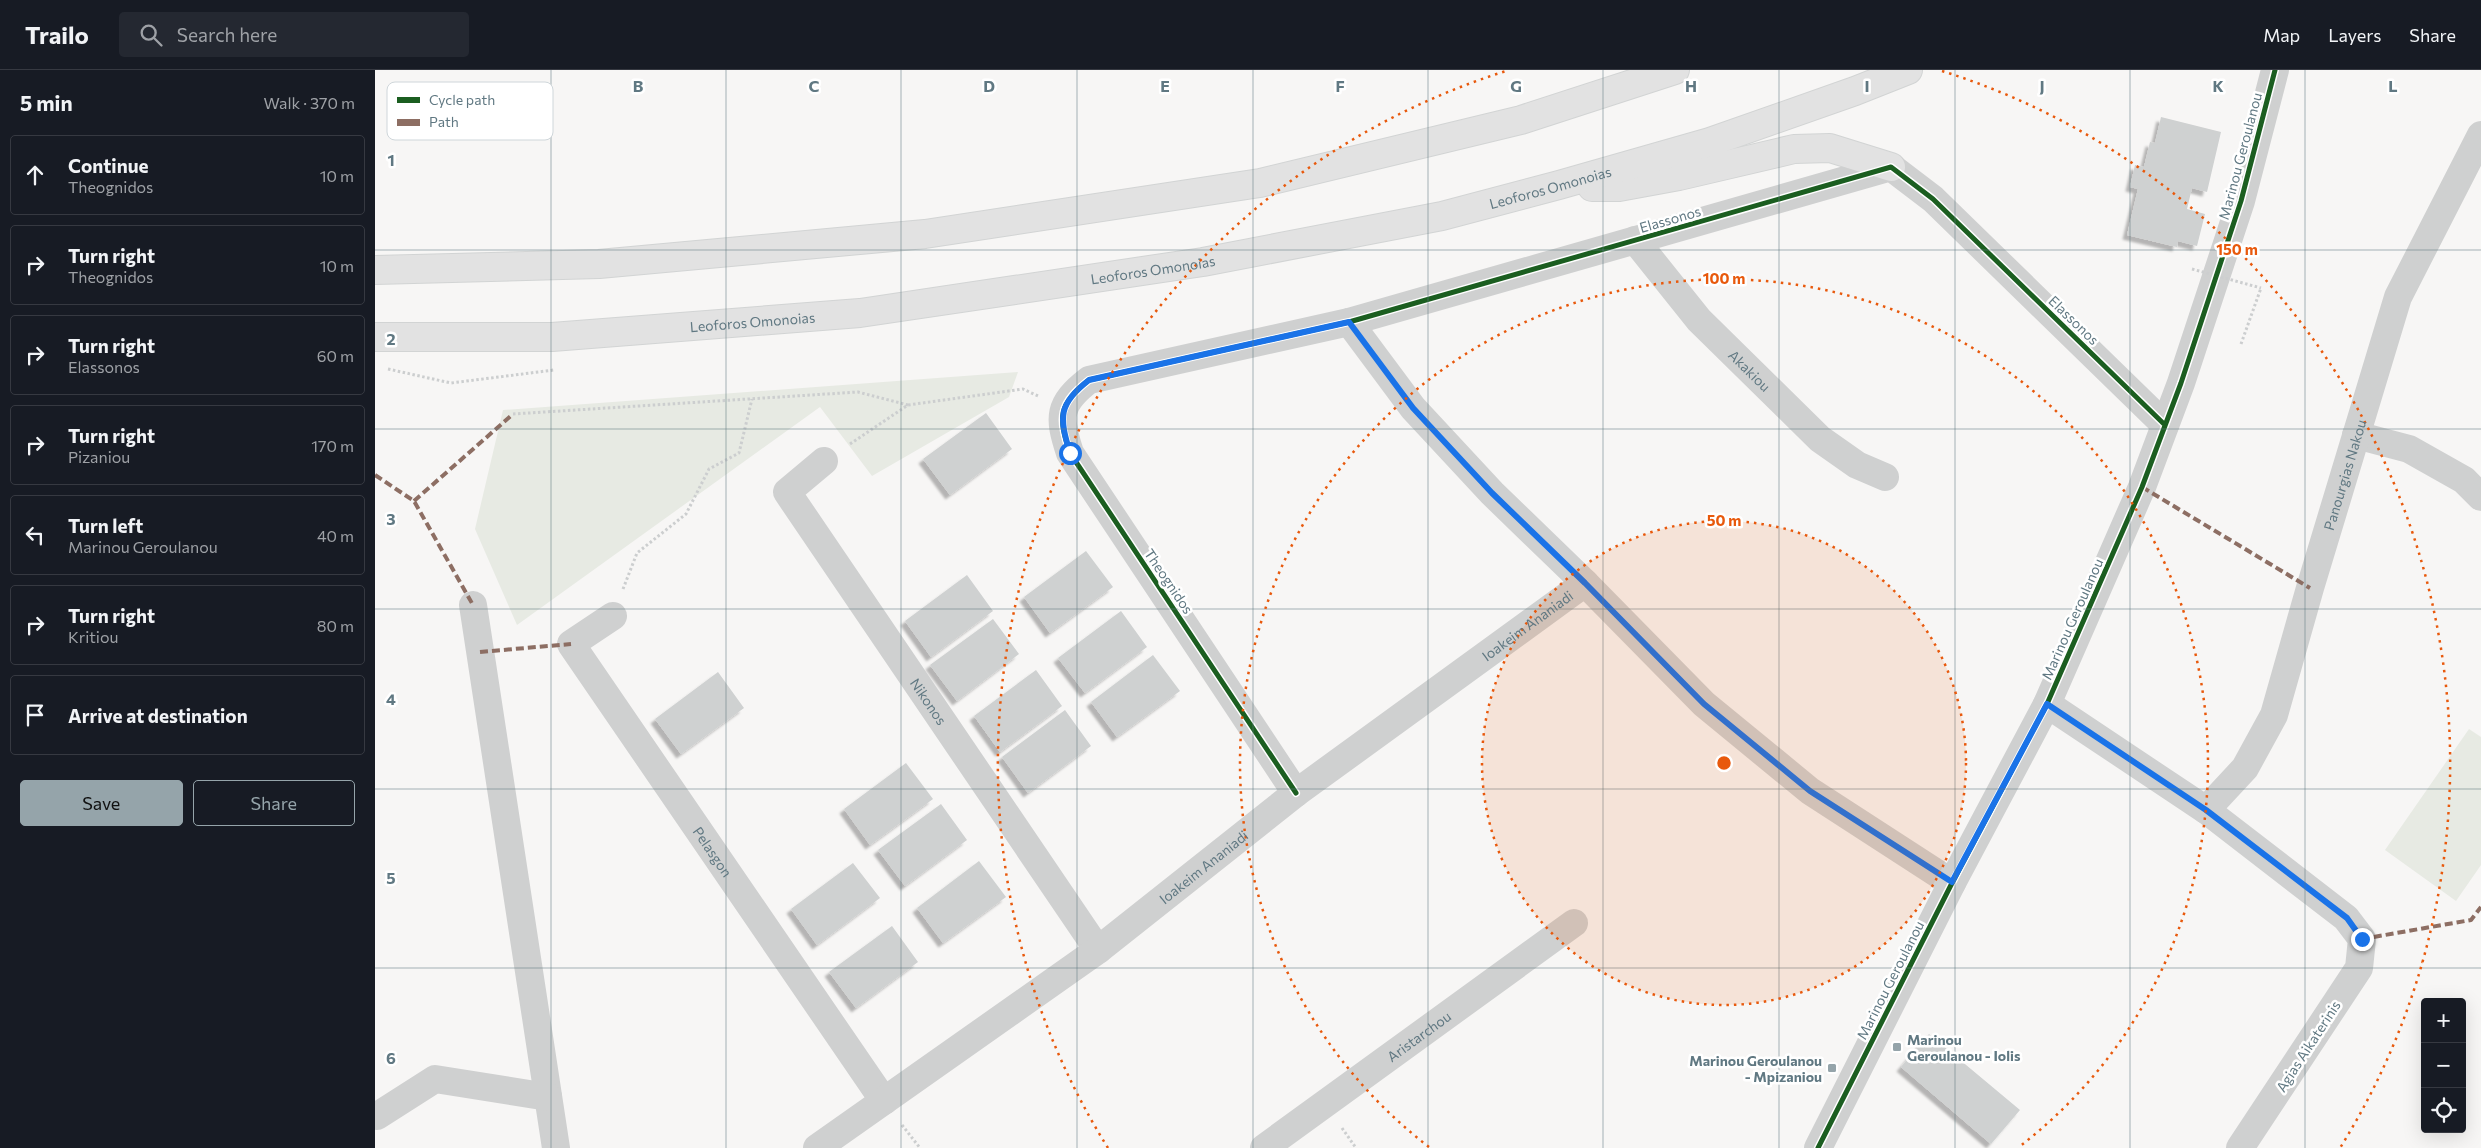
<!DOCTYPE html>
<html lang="en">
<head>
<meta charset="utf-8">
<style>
	body { margin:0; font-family:Commissioner,sans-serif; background:#242831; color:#f1f3f6 }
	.controls { position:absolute; right:15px; bottom:15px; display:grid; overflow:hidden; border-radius:5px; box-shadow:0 5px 20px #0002 }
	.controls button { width:45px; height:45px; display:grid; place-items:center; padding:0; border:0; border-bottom:1px solid #363941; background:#171b24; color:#f1f3f6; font:25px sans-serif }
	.stop { position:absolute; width:15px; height:15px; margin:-11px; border:4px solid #1a73e8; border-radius:50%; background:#fff }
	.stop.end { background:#1a73e8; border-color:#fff; box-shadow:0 1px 5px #0008 }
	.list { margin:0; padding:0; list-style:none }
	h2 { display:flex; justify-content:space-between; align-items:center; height:65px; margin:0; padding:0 20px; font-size:21px }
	h2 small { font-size:16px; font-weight:400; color:#9ea1a6 }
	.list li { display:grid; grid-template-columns:32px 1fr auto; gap:15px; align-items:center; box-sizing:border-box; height:80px; margin:0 10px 10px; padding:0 10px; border:1px solid #363941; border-radius:5px }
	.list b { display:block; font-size:19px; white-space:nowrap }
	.list p { margin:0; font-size:16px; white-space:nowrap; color:#9ea1a6 }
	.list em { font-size:16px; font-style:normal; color:#9ea1a6 }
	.actions { display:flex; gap:10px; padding:15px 20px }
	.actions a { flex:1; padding:11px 0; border:1px solid #95a4aa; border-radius:5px; text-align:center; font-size:18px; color:#95a4aa }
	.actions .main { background:#95a4aa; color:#111 }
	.icon { flex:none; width:28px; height:28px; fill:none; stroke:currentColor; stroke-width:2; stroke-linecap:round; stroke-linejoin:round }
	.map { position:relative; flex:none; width:2106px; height:1078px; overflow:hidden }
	header { display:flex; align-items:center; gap:30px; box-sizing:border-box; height:70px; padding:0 25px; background:#171b24; border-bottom:1px solid #363941 }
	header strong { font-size:24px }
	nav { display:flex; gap:28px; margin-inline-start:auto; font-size:18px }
	.search { width:350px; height:45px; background:#242831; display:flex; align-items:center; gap:12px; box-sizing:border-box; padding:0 18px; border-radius:5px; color:#9ea1a6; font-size:19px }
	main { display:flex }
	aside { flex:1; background:#171b24 }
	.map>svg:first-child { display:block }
	.green { fill:#e7eae3 }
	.building { fill:#cfd1d1; filter:url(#shadow) }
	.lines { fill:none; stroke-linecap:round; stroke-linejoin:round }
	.major-casing { stroke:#d2d4d4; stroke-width:30 }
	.path { stroke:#cccecf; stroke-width:3; stroke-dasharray:2.5 2.5; stroke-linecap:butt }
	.minor { stroke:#cfd0d0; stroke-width:28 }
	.major { stroke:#e2e2e2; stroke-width:28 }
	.path-bridge { stroke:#cccecf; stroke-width:3; stroke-dasharray:2.5 2.5; stroke-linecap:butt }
	.quiet { stroke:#8d6e63; stroke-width:4; stroke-dasharray:8 4; stroke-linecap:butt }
	.cycleway-casing { stroke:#fff; stroke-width:8 }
	.cycleway { stroke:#1b5e20; stroke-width:5 }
	.route { stroke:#1a73e8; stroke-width:6 }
	.grid { fill:none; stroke:#607882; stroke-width:1; stroke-opacity:0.55 }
	.ring { fill:none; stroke:#e8590c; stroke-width:2.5; stroke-dasharray:2.5 5 }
	.poi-dot { fill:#95a4aa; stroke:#fff; stroke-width:2 }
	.labels { text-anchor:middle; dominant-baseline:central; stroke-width:5; stroke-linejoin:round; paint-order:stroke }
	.street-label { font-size:14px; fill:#607882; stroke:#fff }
	.poi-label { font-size:14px; font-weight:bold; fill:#607882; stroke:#fff; text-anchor:start }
	.key { fill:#fff; stroke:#cfd6da; stroke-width:1 }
	.key-label { font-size:14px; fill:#607882 }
	.grid-label { font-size:16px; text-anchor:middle; font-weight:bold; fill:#607882; stroke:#fff; stroke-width:5; stroke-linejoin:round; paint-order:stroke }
	.centre { fill:#e8590c; stroke:#fff; stroke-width:2.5 }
	.ring-label { font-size:15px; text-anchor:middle; font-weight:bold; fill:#e8590c; stroke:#fff; stroke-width:5; stroke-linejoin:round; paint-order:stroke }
</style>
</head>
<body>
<header>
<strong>Trailo</strong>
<div class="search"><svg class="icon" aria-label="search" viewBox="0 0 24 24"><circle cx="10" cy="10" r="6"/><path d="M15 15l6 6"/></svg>Search here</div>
<nav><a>Map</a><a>Layers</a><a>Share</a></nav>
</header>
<main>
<aside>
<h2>5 min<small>Walk · 370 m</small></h2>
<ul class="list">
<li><svg class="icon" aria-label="ahead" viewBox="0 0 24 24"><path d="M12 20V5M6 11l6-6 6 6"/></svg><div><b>Continue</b><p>Theognidos</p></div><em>10 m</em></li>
<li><svg class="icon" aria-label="right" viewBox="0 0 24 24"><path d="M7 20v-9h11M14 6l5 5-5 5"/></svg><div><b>Turn right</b><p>Theognidos</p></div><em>10 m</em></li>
<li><svg class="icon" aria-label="right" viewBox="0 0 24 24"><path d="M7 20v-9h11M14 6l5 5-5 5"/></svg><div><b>Turn right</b><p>Elassonos</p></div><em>60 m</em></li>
<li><svg class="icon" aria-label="right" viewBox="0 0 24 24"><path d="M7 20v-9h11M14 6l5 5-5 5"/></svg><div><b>Turn right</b><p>Pizaniou</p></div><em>170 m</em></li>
<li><svg class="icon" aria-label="left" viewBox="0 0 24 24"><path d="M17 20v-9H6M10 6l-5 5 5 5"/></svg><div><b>Turn left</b><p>Marinou Geroulanou</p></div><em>40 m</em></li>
<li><svg class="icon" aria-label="right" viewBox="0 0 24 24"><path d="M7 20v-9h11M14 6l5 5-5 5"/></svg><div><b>Turn right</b><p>Kritiou</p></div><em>80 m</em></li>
<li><svg class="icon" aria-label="arrive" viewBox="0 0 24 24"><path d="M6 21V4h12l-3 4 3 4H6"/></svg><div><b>Arrive at destination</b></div></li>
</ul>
<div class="actions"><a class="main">Save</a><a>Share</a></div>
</aside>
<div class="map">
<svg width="2106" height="1078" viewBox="0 0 2106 1078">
	<defs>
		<filter id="shadow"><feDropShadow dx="-4.5" dy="4.5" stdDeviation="1" flood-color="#0004"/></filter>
	</defs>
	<rect width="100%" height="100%" fill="#f7f6f5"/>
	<path class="green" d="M643 302 634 327 497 406 445 337 142 555 100 459 128 340Z
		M2094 659 2106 667V795L2081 831 2010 780Z"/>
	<path class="building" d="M1786 47 1846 62 1832 122 1817 118 1812 139 1830 144 1822 176 1803 171 1802 177 1752 165 1763 119 1755 117 1760 95 1769 97 1775 72 1780 73Z
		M611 343 637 379 575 425 548 389Z
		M711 481 738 517 675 563 649 527Z
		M592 505 618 541 556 587 530 551Z
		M746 541 772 577 710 623 683 588Z
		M618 549 644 584 582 631 555 595Z
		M778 585 805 621 742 667 716 632Z
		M661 600 687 636 625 682 599 646Z
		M343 602 369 638 306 684 280 649Z
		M690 640 716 676 653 723 627 687Z
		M531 693 558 729 495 775 469 739Z
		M566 734 592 770 530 816 503 780Z
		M604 791 631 827 568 873 542 838Z
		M478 793 505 828 442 875 416 839Z
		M517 856 543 892 481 938 454 902Z
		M1554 964 1645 1040 1616 1074 1526 997Z"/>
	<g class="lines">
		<g class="major-casing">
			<g id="major">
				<path d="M1217 117H1244L1304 106 1419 79 1455 78 1516 97"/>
				<path d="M0 200 224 194 550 164 885 113 1146 50 1300 0"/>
				<path id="s7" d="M0 267H177L485 243 828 192 1067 146 1184 115 1335 72 1480 21 1533 0"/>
			</g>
		</g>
		<path class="path" d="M1866 274 1886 218
			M13 299 76 313 179 300
			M138 344 483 322 533 335
			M475 374 533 335 648 319 663 326
			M248 519 262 483 311 444 334 399 364 383 377 329
			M527 1055 545 1078
			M967 1058 981 1078"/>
		<g class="minor">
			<path id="s1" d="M1260 170 1324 250 1445 369 1482 395 1510 407"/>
			<path d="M974 252 1038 338 1117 423 1210 513 1329 634 1435 721 1577 813"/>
			<path d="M1981 365 2034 379 2089 410 2106 427"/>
			<path id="s2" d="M449 391 412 422 723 880"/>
			<path d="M98 535 181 1078"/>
			<path id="s3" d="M238 546 196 574 509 1031"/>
			<path d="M1672 634 1831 740 1971 848 1987 869 1984 898 1865 1078"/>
			<path d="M921 723 695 383C683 347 683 334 714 310L974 252 1516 97 1558 129 1790 355"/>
			<path id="s4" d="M1831 740 1870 698 1899 645 1935 518 2023 227 2106 65"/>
			<path d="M2 1046 60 1009 173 1027"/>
			<path id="s5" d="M442 1078 723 880 921 723 1210 513"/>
			<path id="s6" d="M889 1078 1199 853"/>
			<path d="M1443 1078 1577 813 1672 634 1767 417 1806 313 1866 131 1900 0"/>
		</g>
		<use href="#major" class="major"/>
		<path class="path-bridge" d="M1817 199 1886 218"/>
		<path class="quiet" d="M0 405 39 431 98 535
			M1767 417 1935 518
			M39 431 138 344
			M105 582 196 574
			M1987 869 2096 850 2106 837"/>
		<g class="cycleway-casing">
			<path id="cycleway" d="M921 723 695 383C683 347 683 334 714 310L974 252 1516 97 1558 129 1790 355
				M1443 1078 1577 813 1672 634 1767 417 1806 313 1866 131 1900 0"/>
		</g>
		<use href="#cycleway" class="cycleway"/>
	</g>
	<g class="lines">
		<path class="route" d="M695 383C684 347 683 334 714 310L974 252 1038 338 1117 423 1210 513 1329 634 1435 721 1577 812 1672 634 1831 740 1972 848 1987 869"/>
	</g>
	<path class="grid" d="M176 0V1078M351 0V1078M526 0V1078M702 0V1078M878 0V1078M1053 0V1078M1228 0V1078M1404 0V1078M1580 0V1078M1755 0V1078M1930 0V1078M0 180H2106M0 359H2106M0 539H2106M0 719H2106M0 898H2106"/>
	<circle cx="1349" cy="693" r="242" fill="#e8590c" fill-opacity=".12"/>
	<g class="ring">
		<circle cx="1349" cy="693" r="242"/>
		<path d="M1054 1077A484 484 0 1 1 1644 1077"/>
		<path d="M733 1078A726 726 0 0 1 1131 1M1567 1A726 726 0 0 1 1965 1078"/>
	</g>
	<g class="poi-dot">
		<rect x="1517" y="972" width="10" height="10" rx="2.5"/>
		<rect x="1452" y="993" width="10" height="10" rx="2.5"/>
	</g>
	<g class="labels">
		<g class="street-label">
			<text transform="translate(1865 86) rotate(-75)">Marinou Geroulanou</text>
			<text stroke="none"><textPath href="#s7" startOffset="1188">Leoforos Omonoias</textPath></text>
			<text transform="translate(1295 149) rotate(-16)">Elassonos</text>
			<text stroke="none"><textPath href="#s7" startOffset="782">Leoforos Omonoias</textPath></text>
			<text transform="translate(1699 250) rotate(44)">Elassonos</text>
			<text stroke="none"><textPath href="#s7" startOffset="378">Leoforos Omonoias</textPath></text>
			<text stroke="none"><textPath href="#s1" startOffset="174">Akakiou</textPath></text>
			<text stroke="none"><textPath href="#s4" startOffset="368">Panourgias Nakou</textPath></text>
			<text transform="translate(794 511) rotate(56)">Theognidos</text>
			<text transform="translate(1697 549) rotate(-66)">Marinou Geroulanou</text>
			<text stroke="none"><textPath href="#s5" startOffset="882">Ioakeim Ananiadi</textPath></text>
			<text stroke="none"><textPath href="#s2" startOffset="301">Nikonos</textPath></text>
			<text stroke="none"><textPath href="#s3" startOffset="302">Pelasgon</textPath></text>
			<text stroke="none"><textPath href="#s5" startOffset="478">Ioakeim Ananiadi</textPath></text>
			<text transform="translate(1515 910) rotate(-63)">Marinou Geroulanou</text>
			<text stroke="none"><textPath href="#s6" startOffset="191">Aristarchou</textPath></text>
			<text transform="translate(1933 976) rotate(-57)">Agias Aikaterinis</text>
		</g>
		<g class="poi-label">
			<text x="1532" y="969">Marinou<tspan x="1532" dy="16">Geroulanou - Iolis</tspan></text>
			<text x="1447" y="990" text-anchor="end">Marinou Geroulanou<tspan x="1447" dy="16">- Mpizaniou</tspan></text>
		</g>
	</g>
	<rect x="12" y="12" width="166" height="58" rx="8" class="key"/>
	<rect x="22" y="27" width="23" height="6" fill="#1b5e20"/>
	<rect x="22" y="49" width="23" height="7" fill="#8d6e63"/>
	<g class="key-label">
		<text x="54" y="35">Cycle path</text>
		<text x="54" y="57">Path</text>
	</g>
	<g class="grid-label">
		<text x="263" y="22">B</text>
		<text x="439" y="22">C</text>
		<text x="614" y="22">D</text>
		<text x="790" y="22">E</text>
		<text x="965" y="22">F</text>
		<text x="1141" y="22">G</text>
		<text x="1316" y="22">H</text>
		<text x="1492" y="22">I</text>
		<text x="1667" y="22">J</text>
		<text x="1843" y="22">K</text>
		<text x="2018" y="22">L</text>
		<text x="16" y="96">1</text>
		<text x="16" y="275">2</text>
		<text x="16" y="455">3</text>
		<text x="16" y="635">4</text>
		<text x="16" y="814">5</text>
		<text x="16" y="994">6</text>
	</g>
	<circle cx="1349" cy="693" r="8" class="centre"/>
	<g class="ring-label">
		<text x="1862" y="185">150 m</text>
		<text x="1349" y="214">100 m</text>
		<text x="1349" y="456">50 m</text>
	</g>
</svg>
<div class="controls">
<button>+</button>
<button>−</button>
<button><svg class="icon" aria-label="locate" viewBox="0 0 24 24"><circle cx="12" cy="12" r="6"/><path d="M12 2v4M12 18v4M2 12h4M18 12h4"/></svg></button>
</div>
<div class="stop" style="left:695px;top:383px"></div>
<div class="stop end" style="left:1987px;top:869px"></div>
</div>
</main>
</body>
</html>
